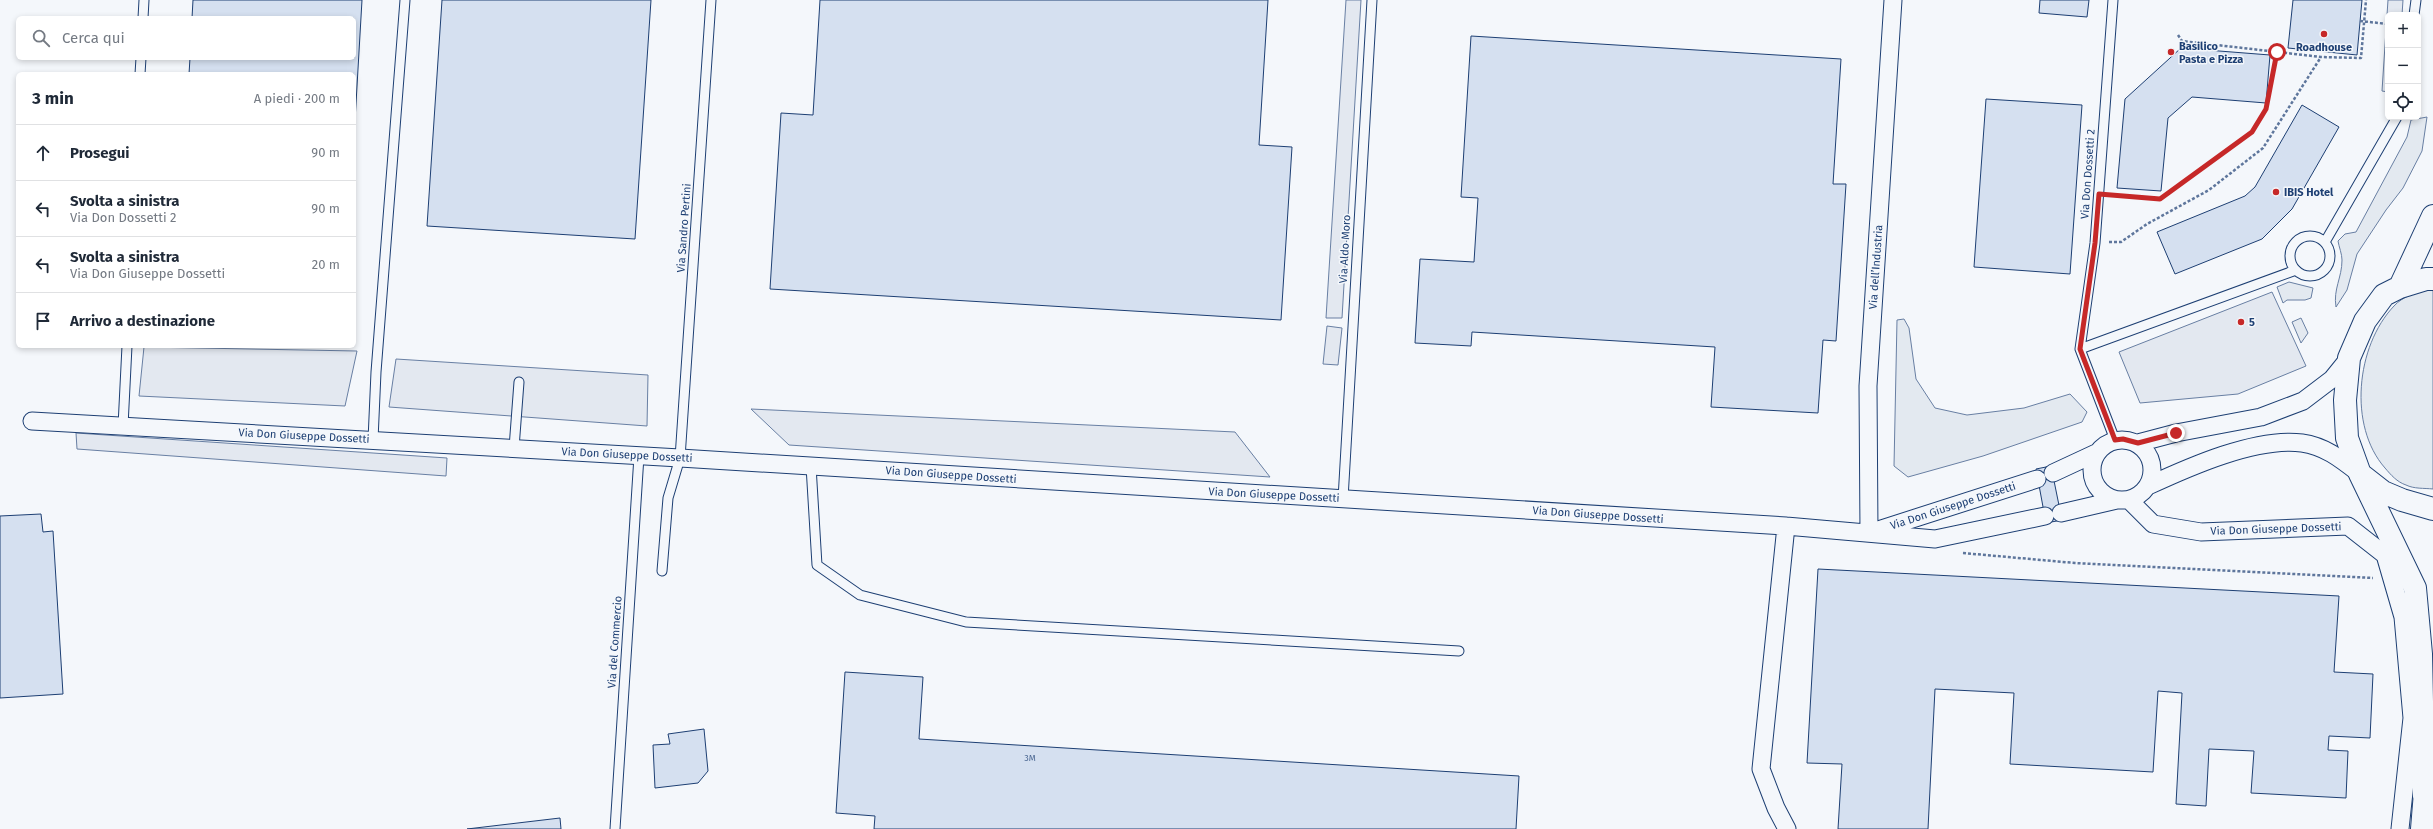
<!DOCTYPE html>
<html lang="it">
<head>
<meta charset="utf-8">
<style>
	body { margin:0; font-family:"Fira Sans",sans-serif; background:#f2f2f3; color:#1f2937 }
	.controls { position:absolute; right:12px; top:12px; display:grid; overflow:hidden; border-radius:6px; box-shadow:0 2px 6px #0003 }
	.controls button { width:36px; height:36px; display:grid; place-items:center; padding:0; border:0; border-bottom:1px solid #e0e1e3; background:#fff; color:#1f2937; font:20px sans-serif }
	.stop { position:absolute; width:12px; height:12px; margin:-9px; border:3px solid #c62828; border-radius:50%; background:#fff }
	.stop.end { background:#c62828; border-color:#fff; box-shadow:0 1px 4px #0008 }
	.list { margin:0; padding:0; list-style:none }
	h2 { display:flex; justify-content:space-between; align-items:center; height:52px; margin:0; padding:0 16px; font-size:17px }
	h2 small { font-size:13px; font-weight:400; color:#747a83 }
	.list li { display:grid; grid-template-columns:26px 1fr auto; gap:12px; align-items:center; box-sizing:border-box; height:56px; padding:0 16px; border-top:1px solid #e0e1e3 }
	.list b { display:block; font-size:15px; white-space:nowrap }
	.list p { margin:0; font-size:13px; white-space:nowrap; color:#747a83 }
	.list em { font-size:13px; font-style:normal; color:#747a83 }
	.icon { flex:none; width:22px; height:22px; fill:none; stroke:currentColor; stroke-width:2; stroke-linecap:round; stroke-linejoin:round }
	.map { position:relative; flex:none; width:2433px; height:829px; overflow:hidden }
	.search { position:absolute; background:#fff; box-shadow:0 2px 6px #0003; left:16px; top:16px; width:340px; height:44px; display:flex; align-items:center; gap:10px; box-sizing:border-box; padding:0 14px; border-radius:6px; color:#747a83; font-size:15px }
	.panel { position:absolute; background:#fff; box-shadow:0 2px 6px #0003; left:16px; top:72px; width:340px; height:276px; border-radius:6px }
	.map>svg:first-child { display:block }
	.green { fill:#e3e9f0; stroke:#687fa3 }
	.parking { fill:#e3e8f0; stroke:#687fa3 }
	.building { fill:#d5e0f0; stroke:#1d3f73 }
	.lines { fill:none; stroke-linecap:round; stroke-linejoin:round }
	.lane-casing { stroke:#1d3f73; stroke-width:11 }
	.street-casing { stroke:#1d3f73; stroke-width:19 }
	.primary-casing { stroke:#1d3f73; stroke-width:24 }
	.path { stroke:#5e769c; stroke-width:2.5; stroke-dasharray:3 2; stroke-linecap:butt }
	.lane { stroke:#f4f7fb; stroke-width:9 }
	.street { stroke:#f4f7fb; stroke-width:17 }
	.primary { stroke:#f4f7fb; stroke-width:22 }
	.route { stroke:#c62828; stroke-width:5 }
	.poi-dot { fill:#c62828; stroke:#f4f7fb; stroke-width:1.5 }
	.labels { text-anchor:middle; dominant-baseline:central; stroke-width:3; stroke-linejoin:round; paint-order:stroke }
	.number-label { font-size:9px; fill:#4b6792 }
	.poi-label { font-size:11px; font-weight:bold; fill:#1d3f73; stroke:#f4f7fb; text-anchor:start }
	.street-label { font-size:11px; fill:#1d3f73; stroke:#f4f7fb }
</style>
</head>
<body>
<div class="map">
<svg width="2433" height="829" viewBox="0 0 2433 829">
	<rect width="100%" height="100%" fill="#f4f7fb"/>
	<path class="green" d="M2427 117 2422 151 2403 188 2386 210 2357 254 2347 290 2336 307C2333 289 2342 278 2342 260 2342 254 2339 247 2338 241L2345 234 2356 232 2407 137 2411 120Z
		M2289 282 2313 288 2311 298 2305 300H2287L2283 303 2277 287Z
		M2429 289 2433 290V489C2424 488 2414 489 2406 485 2397 482 2391 475 2385 468 2348 426 2356 346 2394 306 2403 296 2416 293 2429 289Z
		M2301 318 2308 333 2301 343 2292 322Z
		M1904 319 1909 328 1916 379 1935 408 1967 415 2024 408 2070 394 2087 412 2082 422 1983 456 1908 477 1894 466 1897 320Z"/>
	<path class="parking" d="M1346 0H1361L1342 318H1326Z
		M2388 0H2403L2402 15H2387Z
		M2386 30 2388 31V92L2382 91Z
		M2272 292 2306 366 2238 394 2140 403 2119 352Z
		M1327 326 1342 328 1338 365 1323 364Z
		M144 347 357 351 345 406 139 396Z
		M396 359 648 375 647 426 389 407Z
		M751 409 1235 432 1270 477 789 445Z
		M76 433 447 458 446 476 77 449Z"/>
	<path class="building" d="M193 0H362L354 138V74H189L190 58H354V18H192Z
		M442 0H651L635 239 427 226Z
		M820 0H1268L1259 145 1292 147 1281 320 770 289 781 113 813 115Z
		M2040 0H2089L2087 17 2039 13Z
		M2293 0H2362L2357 55 2288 48Z
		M1471 36 1841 59 1833 184H1846L1836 341 1823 340 1818 413 1711 407 1715 347 1472 332 1471 346 1415 343 1420 259 1474 262 1478 198 1461 197Z
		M2181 48 2270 55 2266 103 2192 97 2168 118 2161 191 2117 188 2125 99Z
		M1986 99 2082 105 2070 274 1974 267Z
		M2302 105 2339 127 2292 209 2262 239 2175 274 2157 232 2245 196 2255 187Z
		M2051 466 2062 520 2046 523 2036 469Z
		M41 514 43 532 53 531 63 694 0 698V516Z
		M1818 569 2339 596 2334 672 2373 674 2370 738 2329 736 2328 750 2348 751 2346 798 2251 793 2254 751 2209 749 2206 806 2176 804 2182 693 2158 691 2153 772 2010 764 2014 693 1935 689 1928 829H1838L1842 764 1807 763Z
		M845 672 923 677 919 739 1519 776 1516 829H874L875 816 836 813Z
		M704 729 708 771 698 783 655 788 653 745 670 744 668 734Z
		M560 818 561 829H467Z"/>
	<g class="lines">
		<g class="lane-casing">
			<path id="lane" d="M2113 0 2095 243 2080 349 2115 440
				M2414 15 2416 0
				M143 18 144 0
				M140 74 141 58
				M2290 256a20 20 0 1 1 40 0a20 20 0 1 1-40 0Z
				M2325 242 2397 117
				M2080 349 2296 270
				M123 426 127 346
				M373 440 376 372 405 0
				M514 448 519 382
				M811 466 817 565 860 595 966 622 1459 651
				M1343 499 1372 0
				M662 571 668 498 680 458 711 0
				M615 829 639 456"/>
		</g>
		<g class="street-casing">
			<path id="street" d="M32 421 680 458 1786 526 1935 539 2045 516
				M2092 470a30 30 0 1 1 60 0a30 30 0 1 1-60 0Z
				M2138 443 2176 433 2261 417 2303 401 2332 379 2349 358
				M2053 473 2096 453
				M2148 486C2189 467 2256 437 2302 443 2325 446 2342 460 2360 474
				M2129 500 2153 524 2201 532 2348 526 2385 555 2403 617 2412 718 2400 829
				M2061 513 2117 500
				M1786 526 1761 769 1776 808 1787 829
				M1875 531 2037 479
				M1869 533 1868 386 1893 0"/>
		</g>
		<g class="primary-casing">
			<path id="primary" d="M2433 279H2426L2400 287 2384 295 2365 321 2349 358 2345 400 2347 438 2360 474 2383 492 2402 500 2433 509
				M2400 287 2433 216
				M2360 474 2415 588 2421 654 2424 796
				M2422 829 2426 780"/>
		</g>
		<path class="path" d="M2360 21 2388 24
			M2178 35 2182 41 2321 57 2361 58 2366 0
			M2112 195 2160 199 2252 132 2266 109 2277 52
			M2109 242H2121L2147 224 2209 190 2263 148 2321 57
			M1963 553 2075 563 2373 578"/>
		<use href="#lane" class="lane"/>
		<use href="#street" class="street"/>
		<use href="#primary" class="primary"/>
	</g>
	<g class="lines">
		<path class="route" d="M2176 433 2138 443 2123 439 2115 440 2080 349 2095 243 2099 194 2160 199 2252 132 2266 109 2277 52"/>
	</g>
	<g class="poi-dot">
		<circle cx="2324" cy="34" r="4"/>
		<circle cx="2171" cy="52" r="4"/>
		<circle cx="2276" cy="192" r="4"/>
		<circle cx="2241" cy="322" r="4"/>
	</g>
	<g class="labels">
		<g class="number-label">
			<text x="1030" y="758">3M</text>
		</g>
		<g class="poi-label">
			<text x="2179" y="46">Basilico<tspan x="2179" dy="13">Pasta e Pizza</tspan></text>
			<text x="2324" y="47" text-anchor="middle">Roadhouse</text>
			<text x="2284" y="192">IBIS Hotel</text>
			<text x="2249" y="322">5</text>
		</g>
		<g class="street-label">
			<text transform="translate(2088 174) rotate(-86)">Via Don Dossetti 2</text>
			<text transform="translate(684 228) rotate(-86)">Via Sandro Pertini</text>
			<text transform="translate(1345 249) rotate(-87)">Via Aldo Moro</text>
			<text transform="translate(1876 267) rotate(-86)">Via dell’Industria</text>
			<text transform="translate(304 436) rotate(3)">Via Don Giuseppe Dossetti</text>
			<text transform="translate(627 455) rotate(3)">Via Don Giuseppe Dossetti</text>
			<text transform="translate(951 475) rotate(4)">Via Don Giuseppe Dossetti</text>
			<text transform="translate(1274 495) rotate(3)">Via Don Giuseppe Dossetti</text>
			<text transform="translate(1953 506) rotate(-18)">Via Don Giuseppe Dossetti</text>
			<text transform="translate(1598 515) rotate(4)">Via Don Giuseppe Dossetti</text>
			<text transform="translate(2276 529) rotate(-2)">Via Don Giuseppe Dossetti</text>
			<text transform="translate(615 642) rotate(-86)">Via del Commercio</text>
		</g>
	</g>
</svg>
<div class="controls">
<button>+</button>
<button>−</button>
<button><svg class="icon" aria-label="locate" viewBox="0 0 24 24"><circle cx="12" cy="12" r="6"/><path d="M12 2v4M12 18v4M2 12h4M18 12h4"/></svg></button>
</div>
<div class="stop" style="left:2277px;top:52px"></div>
<div class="stop end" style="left:2176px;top:433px"></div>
<div class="search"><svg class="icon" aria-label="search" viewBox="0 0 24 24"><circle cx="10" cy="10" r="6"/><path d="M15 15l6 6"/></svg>Cerca qui</div>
<section class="panel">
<h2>3 min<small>A piedi · 200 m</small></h2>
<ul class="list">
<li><svg class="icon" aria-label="ahead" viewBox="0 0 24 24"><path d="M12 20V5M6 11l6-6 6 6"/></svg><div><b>Prosegui</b></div><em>90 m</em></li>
<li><svg class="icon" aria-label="left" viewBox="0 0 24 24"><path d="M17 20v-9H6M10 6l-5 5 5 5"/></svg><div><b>Svolta a sinistra</b><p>Via Don Dossetti 2</p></div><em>90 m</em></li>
<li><svg class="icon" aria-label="left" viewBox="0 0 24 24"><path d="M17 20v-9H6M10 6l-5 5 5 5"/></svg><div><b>Svolta a sinistra</b><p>Via Don Giuseppe Dossetti</p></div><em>20 m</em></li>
<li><svg class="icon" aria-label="arrive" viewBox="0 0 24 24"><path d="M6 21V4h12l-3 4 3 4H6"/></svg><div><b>Arrivo a destinazione</b></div></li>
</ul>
</section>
</div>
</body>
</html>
